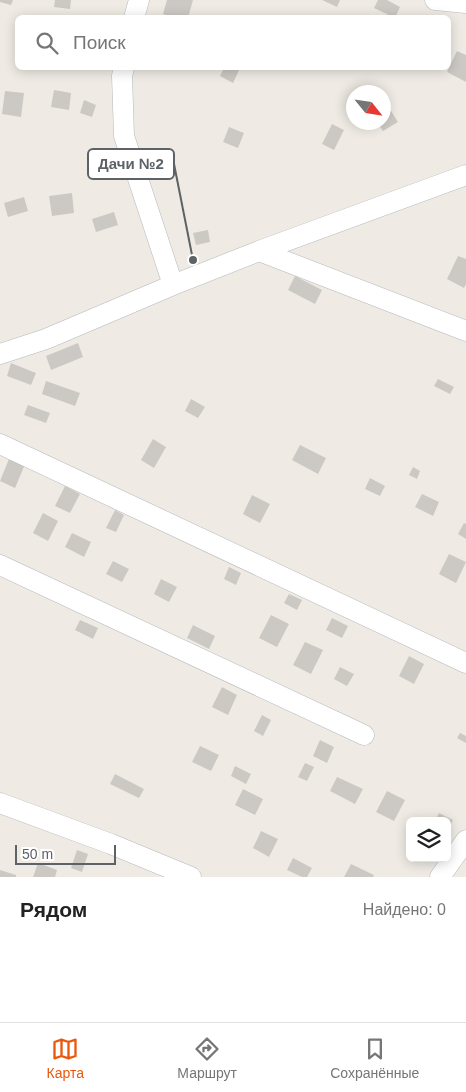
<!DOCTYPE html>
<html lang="ru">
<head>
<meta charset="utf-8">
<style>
	body { margin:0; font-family:Arial,sans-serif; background:#f2f2f2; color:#222 }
	.controls { position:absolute; right:15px; bottom:15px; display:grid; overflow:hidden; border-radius:8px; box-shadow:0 2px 12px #0003 }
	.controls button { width:45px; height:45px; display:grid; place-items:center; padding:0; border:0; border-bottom:1px solid #e0e0e0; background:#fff; color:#222; font:25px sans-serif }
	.compass { position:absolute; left:346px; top:85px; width:45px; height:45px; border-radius:50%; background:#fff; box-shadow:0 2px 12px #0003; rotate:120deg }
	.scale { position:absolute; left:15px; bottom:12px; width:101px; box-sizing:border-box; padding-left:5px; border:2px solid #5c6265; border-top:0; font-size:14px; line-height:18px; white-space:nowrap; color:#5c6265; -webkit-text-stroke:4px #fff; paint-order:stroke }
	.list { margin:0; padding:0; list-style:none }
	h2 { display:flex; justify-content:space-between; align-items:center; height:65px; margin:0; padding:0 20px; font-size:21px }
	h2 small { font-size:16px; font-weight:400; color:#767676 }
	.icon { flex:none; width:28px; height:28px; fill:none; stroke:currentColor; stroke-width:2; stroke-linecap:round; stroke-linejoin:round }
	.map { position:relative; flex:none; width:466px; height:877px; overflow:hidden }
	.search { position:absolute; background:#fff; box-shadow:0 2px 12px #0003; left:15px; right:15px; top:15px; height:55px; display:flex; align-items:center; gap:12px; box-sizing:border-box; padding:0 18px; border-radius:8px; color:#767676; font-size:19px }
	.sheet { height:145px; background:#fff }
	nav { display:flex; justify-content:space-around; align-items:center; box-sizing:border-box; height:70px; border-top:1px solid #e0e0e0; background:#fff; font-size:14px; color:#767676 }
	nav a { display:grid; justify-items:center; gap:2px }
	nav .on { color:#ea580c }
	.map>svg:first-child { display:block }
	.building { fill:#ccc8c3 }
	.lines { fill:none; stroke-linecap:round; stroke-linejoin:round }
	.minor-casing { stroke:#b5b8bc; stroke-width:21 }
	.minor { stroke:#fff; stroke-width:20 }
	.leader { fill:none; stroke:#5c6265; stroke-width:2 }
	.callout-dot { fill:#5c6265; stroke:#fff; stroke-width:2 }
	.callout { fill:#fff; stroke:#5c6265; stroke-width:2 }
	.callout-label { font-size:15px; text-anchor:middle; font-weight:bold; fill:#5c6265 }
</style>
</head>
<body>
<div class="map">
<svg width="466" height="877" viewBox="0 0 466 877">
	<rect width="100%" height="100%" fill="#efebe4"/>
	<path class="building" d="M0 0H13L11 5 0 2Z
		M55 0H71L70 9 54 7Z
		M167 0H193L188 18H176L163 14Z
		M322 0H340L337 7Z
		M378 0H387L400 7 395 18 374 8Z
		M457 51 466 55V82L447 72Z
		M224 68H240L233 83 220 76Z
		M54 90 71 93 69 110 51 107Z
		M5 91 24 93 21 117 2 114Z
		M84 100 96 105 92 117 80 113Z
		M388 106 398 122 383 131 377 122H384V109Z
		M332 124 344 130 334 150 322 144Z
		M229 127 244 133 238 148 223 142Z
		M72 193 74 213 52 216 49 196Z
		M24 197 28 211 8 217 4 203Z
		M114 212 118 225 96 232 92 219Z
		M208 230 210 242 196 245 193 233Z
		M458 256 466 259V284L464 288 447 279Z
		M295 276 322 290 315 304 288 290Z
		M78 343 83 357 51 370 46 356Z
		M11 363 36 373 31 385 7 376Z
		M438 379 454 387 450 394 434 386Z
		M46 381 80 393 75 406 42 394Z
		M191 399 205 407 198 418 185 411Z
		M28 405 50 413 46 423 24 415Z
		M153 439 166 447 154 468 141 460Z
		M300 445 326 458 318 474 292 460Z
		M11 454 26 462 15 488 0 481Z
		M413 467 420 471 417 479 409 475Z
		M370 478 385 486 380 496 365 489Z
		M65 486 80 494 70 513 55 506Z
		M422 494 439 502 433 516 415 507Z
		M252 495 270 504 260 523 243 514Z
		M115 510 124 515 116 532 106 528Z
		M43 513 58 521 48 541 33 533Z
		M464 523 466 524V539L458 534Z
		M72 533 91 542 84 557 65 547Z
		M449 554 466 562 456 583 439 574Z
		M113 561 129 569 122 582 106 574Z
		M229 567 241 573 236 585 224 579Z
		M161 579 177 587 169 602 154 594Z
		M289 594 302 600 297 610 284 603Z
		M271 615 289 624 277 647 259 638Z
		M332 618 348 626 342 638 326 630Z
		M80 620 98 628 93 639 75 630Z
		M193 625 215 636 209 649 187 638Z
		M305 642 323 650 311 674 293 665Z
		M409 656 424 664 414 684 399 676Z
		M340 667 354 674 347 686 334 679Z
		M222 687 237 695 228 715 212 707Z
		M262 715 271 720 263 736 254 731Z
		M460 733 466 736V743L457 738Z
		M320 740 334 747 327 763 313 756Z
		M200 746 219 755 211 771 192 762Z
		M305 763 314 767 307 781 298 777Z
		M235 766 251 774 246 784 231 776Z
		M115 774 144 789 139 798 110 784Z
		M337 777 363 789 355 804 330 791Z
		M243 789 263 799 255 815 235 805Z
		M387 791 405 800 394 821 376 812Z
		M439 813 453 820 447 832V821H435Z
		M261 831 278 839 269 857 253 848Z
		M77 850 88 854 82 872 71 868Z
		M293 858 312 868 307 877H302L287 870Z
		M38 863 57 870 55 877H33Z
		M351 864 374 875 373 877H344Z
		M0 870 16 875V877H0Z"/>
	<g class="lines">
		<g class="minor-casing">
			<path id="minor" d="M435 0 466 3
				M134 18 139 0
				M124 68 122 76 124 136 173 285
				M259 251 466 331
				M0 354 46 339 173 285 259 251 466 175
				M0 444 466 663
				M0 565 364 735
				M0 803 111 844 191 877
				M440 877 466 840"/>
		</g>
		<use href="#minor" class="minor"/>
	</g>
	<path class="leader" d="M193 260L174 164"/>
	<circle class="callout-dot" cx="193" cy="260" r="5"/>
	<rect class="callout" x="88" y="149" width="86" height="30" rx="5"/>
	<g class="callout-label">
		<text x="131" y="169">Дачи №2</text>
	</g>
</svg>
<div class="controls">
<button><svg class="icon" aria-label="layers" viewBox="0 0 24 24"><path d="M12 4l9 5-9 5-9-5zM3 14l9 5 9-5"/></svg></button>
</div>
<svg class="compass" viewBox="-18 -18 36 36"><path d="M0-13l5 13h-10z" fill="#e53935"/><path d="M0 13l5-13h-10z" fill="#767676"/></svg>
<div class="scale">50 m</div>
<div class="search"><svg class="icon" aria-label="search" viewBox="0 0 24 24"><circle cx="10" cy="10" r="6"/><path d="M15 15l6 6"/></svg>Поиск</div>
</div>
<section class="sheet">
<h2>Рядом<small>Найдено: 0</small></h2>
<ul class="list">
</ul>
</section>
<nav>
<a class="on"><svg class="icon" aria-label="map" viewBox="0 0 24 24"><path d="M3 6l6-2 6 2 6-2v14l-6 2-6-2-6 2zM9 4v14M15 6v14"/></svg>Карта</a>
<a><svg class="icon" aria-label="directions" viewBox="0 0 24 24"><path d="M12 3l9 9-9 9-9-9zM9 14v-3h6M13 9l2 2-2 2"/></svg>Маршрут</a>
<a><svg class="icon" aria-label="saved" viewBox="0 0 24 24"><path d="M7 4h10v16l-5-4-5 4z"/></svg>Сохранённые</a>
</nav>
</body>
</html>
